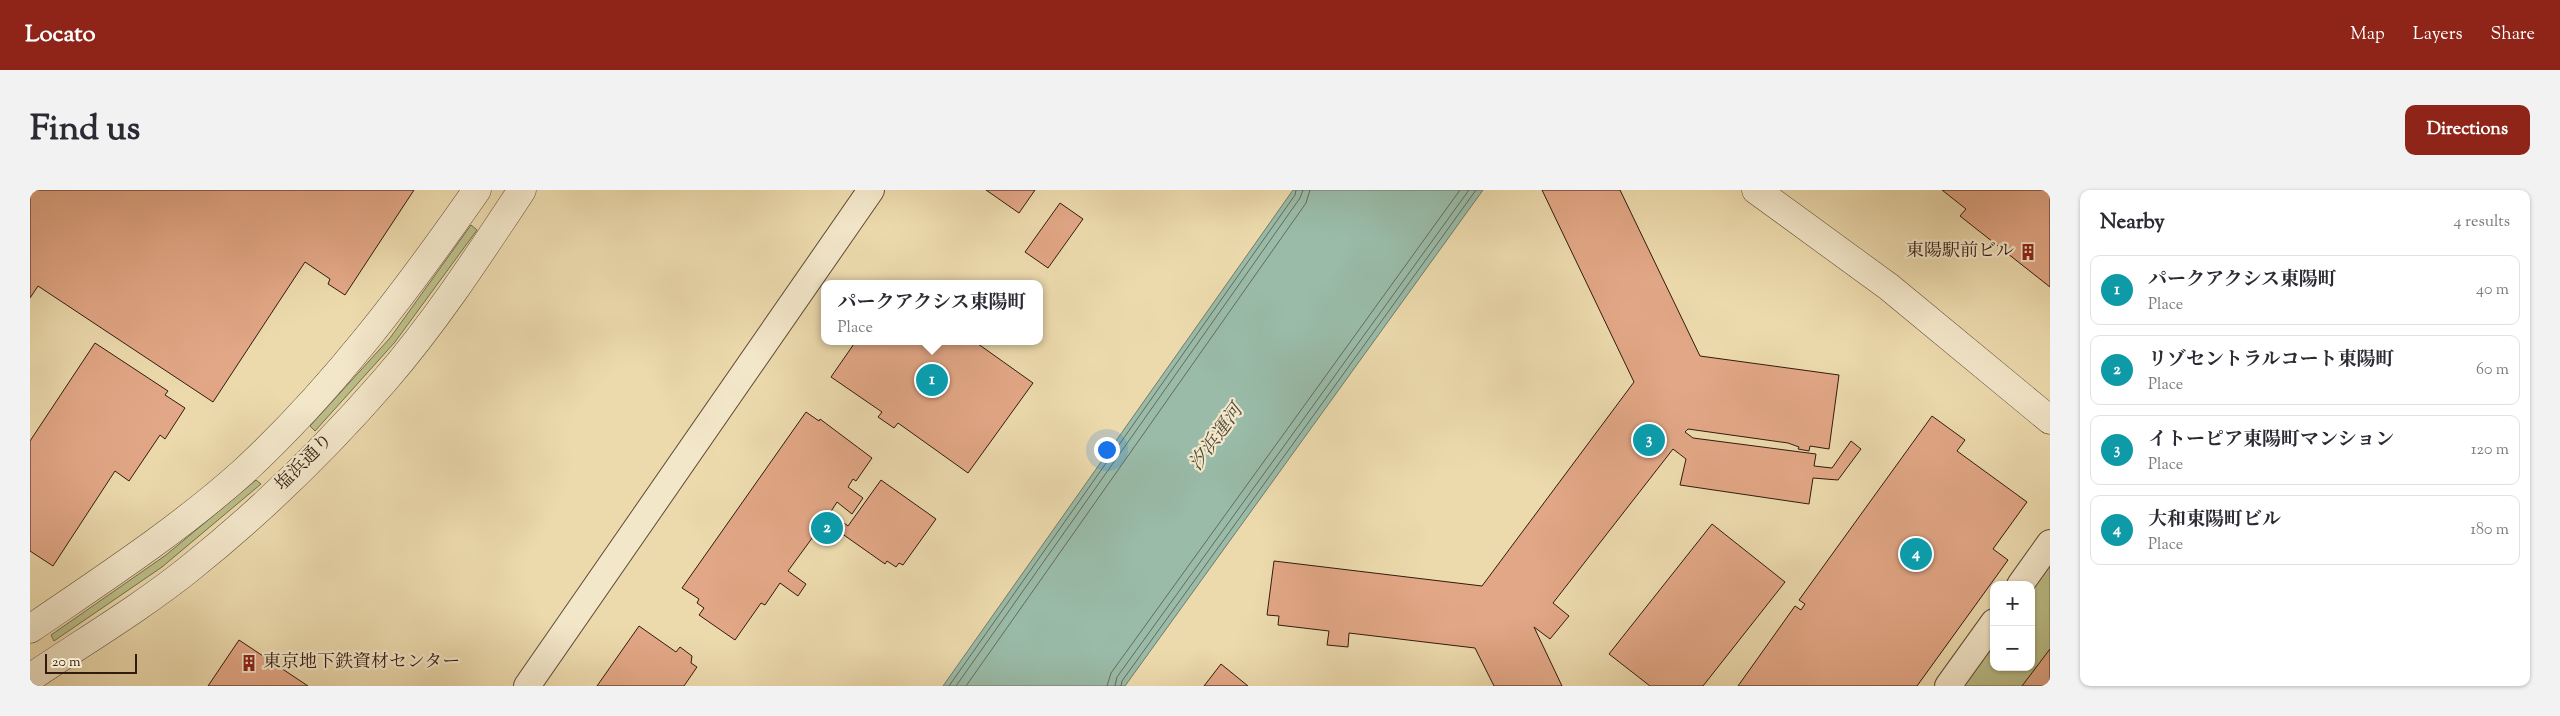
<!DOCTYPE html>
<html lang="en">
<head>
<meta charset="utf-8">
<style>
	body { margin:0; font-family:"Sorts Mill Goudy","Noto Serif JP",serif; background:#f2f2f3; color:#2b2b33 }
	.controls { position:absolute; right:15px; bottom:15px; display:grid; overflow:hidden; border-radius:10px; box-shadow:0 1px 4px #0004 }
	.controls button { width:45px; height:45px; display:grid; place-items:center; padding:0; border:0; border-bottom:1px solid #e1e1e2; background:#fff; color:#2b2b33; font:25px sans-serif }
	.scale { position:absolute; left:15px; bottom:12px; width:92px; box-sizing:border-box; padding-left:5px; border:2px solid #321a0f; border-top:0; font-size:14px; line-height:18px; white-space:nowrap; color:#321a0f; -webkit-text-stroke:4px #f3e7ca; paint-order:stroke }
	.you { position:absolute; left:1076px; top:259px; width:18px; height:18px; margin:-12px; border:4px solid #fff; border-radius:50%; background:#1a73e8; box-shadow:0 0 0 8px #1a73e833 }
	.badge { display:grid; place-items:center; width:32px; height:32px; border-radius:50%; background:#8f2418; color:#fff; font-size:16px; font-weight:700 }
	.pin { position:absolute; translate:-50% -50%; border:2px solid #fff; box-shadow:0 1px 5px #0006 }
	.popup { position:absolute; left:791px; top:90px; width:222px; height:65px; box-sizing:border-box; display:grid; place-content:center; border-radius:10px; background:#fff; filter:drop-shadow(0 1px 4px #0005); font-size:16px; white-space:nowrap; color:#7c7c81 }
	.popup b { font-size:19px; color:#2b2b33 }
	.popup::after { content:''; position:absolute; left:50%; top:100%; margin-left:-10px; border:10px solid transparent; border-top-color:#fff }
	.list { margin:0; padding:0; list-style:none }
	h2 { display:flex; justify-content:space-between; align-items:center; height:65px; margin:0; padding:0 20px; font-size:21px }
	h2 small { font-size:16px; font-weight:400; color:#7c7c81 }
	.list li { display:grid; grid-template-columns:32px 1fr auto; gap:15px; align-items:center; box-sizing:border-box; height:70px; margin:0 10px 10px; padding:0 10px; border:1px solid #e1e1e2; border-radius:10px }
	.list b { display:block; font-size:19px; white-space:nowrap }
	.list p { margin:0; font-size:16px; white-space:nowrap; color:#7c7c81 }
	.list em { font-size:16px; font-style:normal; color:#7c7c81 }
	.map { position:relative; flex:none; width:2020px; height:496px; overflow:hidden; border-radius:10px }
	header { display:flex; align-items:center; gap:30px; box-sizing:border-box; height:70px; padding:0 25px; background:#8f2418; color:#fff }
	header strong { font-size:24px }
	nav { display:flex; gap:28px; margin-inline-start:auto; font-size:18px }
	.intro { display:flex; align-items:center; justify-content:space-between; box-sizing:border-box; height:120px; padding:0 30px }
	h1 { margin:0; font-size:35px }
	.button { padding:12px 22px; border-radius:10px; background:#8f2418; color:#fff; font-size:18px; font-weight:700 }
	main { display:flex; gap:30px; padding:0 30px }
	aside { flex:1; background:#fff; border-radius:10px; box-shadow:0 1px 4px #0004 }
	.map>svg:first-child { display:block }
	.green { fill:#bbbe88; stroke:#766c4c }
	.water { fill:#99bba8; stroke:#707b6b }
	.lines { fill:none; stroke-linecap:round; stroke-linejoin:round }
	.shore { stroke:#666a5c; stroke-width:1 }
	.building { fill:#e2a786; stroke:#321a0f }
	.minor-casing { stroke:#604a36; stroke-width:28 }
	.tertiary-casing { stroke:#604a36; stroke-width:29 }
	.minor { stroke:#f3e7ca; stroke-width:26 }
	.tertiary { stroke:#f3e7ca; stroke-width:28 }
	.labels { text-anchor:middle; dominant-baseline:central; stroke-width:4.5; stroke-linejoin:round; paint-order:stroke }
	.poi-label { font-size:18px; fill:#321a0f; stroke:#f3e7ca; text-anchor:end }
	.street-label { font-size:18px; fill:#321a0f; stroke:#f3e7ca }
	.water-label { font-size:19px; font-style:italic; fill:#514a3d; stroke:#f3e7ca }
</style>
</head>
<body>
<header>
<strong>Locato</strong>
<nav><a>Map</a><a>Layers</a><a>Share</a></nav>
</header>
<div class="intro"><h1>Find us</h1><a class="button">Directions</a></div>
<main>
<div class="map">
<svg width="2020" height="496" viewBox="0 0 2020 496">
	<rect width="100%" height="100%" fill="#ecdaad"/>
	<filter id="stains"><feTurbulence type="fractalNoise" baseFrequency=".004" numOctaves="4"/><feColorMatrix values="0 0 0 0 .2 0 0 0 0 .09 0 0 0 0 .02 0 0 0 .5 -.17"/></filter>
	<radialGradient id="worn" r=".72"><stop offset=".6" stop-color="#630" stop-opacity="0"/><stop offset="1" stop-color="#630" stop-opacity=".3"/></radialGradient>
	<path class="green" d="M441 35 447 40 365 152 285 241 280 236 360 148Z
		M226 290 231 294 132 377 24 451 21 445 136 365Z
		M2020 353V496H1918L1964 432V477H2001V395Z"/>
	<path class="water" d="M1263 0H1453L1095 496H913Z"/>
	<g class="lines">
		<path class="shore" d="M919 496 1265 5 1266 0
			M926 496 1270 8 1273 0
			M936 496 1276 13 1280 0
			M1077 496 1081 483 1430 0
			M1085 496 1087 487 1439 0
			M1091 496 1092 491 1446 0"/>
	</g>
	<path class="building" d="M0 0H384L315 105 298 94 300 89 275 72 183 212 8 96 0 108Z
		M956 0H1005L989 23Z
		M1512 0H1590L1670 166 1809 185 1799 259 1780 256 1779 261 1768 259 1769 257 1758 253 1658 239 1655 242 1663 248 1786 264 1784 276 1802 278 1821 251 1831 259 1808 290 1783 288 1779 314 1650 295 1656 269 1643 259 1523 413 1539 426 1520 449 1504 437 1532 496H1464L1445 458 1319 443 1318 457 1297 455 1299 441 1248 435 1249 426 1237 425 1244 371 1452 396 1604 192Z
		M1912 0H2020V97L1930 26 1936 19Z
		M1030 13 1053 29 1018 78 995 62Z
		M826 151H944L1003 193 938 283 868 233 864 238 848 227 852 222 801 187Z
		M65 153 138 201 135 205 155 218 135 249 130 245 99 291 85 281 23 376 0 361V251Z
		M776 222 789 231 790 229 842 268 826 291 823 289 818 297 833 308 822 324 807 312 800 323 818 336 851 290 906 329 873 375 869 373 866 377 857 371 855 374 811 343 805 352 788 340 758 381 776 394 768 406 750 393 735 415 731 413 705 450 669 425 674 418 667 413 669 409 652 398Z
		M1902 226 1935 250 1927 261 1997 312 1963 359 1978 370 1887 496H1708L1765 416 1771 420 1775 414 1769 410Z
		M1682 334 1755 392 1673 496H1620L1579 464Z
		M609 436 646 462 650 457 662 466 661 473 667 477 654 496H567Z
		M209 450 278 496H178Z
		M2020 459V496H1992Z
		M1191 474 1218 496H1174Z"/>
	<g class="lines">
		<g class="minor-casing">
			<path id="minor" d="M1990 395 2020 353
				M497 496 841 0
				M1918 496 1964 432"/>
		</g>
		<g class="tertiary-casing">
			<path id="tertiary" d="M1726 0 1859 97 2020 230
				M0 439C73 389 147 341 213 282 303 199 377 100 447 0
				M0 488C53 452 109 419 159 379 229 323 296 258 355 190 406 131 449 65 492 0"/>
		</g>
		<use href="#minor" class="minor"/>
		<use href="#tertiary" class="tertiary"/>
	</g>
	<defs>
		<g id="building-bare" transform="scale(1.35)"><path d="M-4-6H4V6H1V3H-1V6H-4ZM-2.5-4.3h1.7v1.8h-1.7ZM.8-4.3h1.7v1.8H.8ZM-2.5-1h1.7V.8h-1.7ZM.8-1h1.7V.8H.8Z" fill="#8f2418" stroke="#f3e7ca" stroke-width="2.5" paint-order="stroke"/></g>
	</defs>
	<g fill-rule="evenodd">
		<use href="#building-bare" x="1998" y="62"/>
		<use href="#building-bare" x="219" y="473"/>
	</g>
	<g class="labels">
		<g class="poi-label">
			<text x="1984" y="62">東陽駅前ビル</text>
			<text x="233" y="473" text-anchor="start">東京地下鉄資材センター</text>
		</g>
		<g class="street-label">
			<text transform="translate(275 273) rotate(-45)">塩浜通り</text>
		</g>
		<g class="water-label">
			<text transform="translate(1187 248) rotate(-54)">汐浜運河</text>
		</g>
	</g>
	<rect width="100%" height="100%" filter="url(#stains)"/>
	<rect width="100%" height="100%" fill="url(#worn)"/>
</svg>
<div class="controls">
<button>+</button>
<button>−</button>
</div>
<div class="scale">20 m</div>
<div class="you"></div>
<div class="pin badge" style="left:902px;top:190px;background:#0f9aa8">1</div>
<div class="popup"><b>パークアクシス東陽町</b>Place</div>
<div class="pin badge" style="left:797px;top:338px;background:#0f9aa8">2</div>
<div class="pin badge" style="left:1619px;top:250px;background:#0f9aa8">3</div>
<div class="pin badge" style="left:1886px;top:364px;background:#0f9aa8">4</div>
</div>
<aside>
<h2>Nearby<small>4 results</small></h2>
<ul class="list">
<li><span class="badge" style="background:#0f9aa8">1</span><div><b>パークアクシス東陽町</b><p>Place</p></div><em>40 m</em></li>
<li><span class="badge" style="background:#0f9aa8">2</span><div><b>リゾセントラルコート東陽町</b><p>Place</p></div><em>60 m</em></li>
<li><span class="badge" style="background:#0f9aa8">3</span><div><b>イトーピア東陽町マンション</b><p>Place</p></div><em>120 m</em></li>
<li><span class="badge" style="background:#0f9aa8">4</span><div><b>大和東陽町ビル</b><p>Place</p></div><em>180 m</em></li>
</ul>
</aside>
</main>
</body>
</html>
